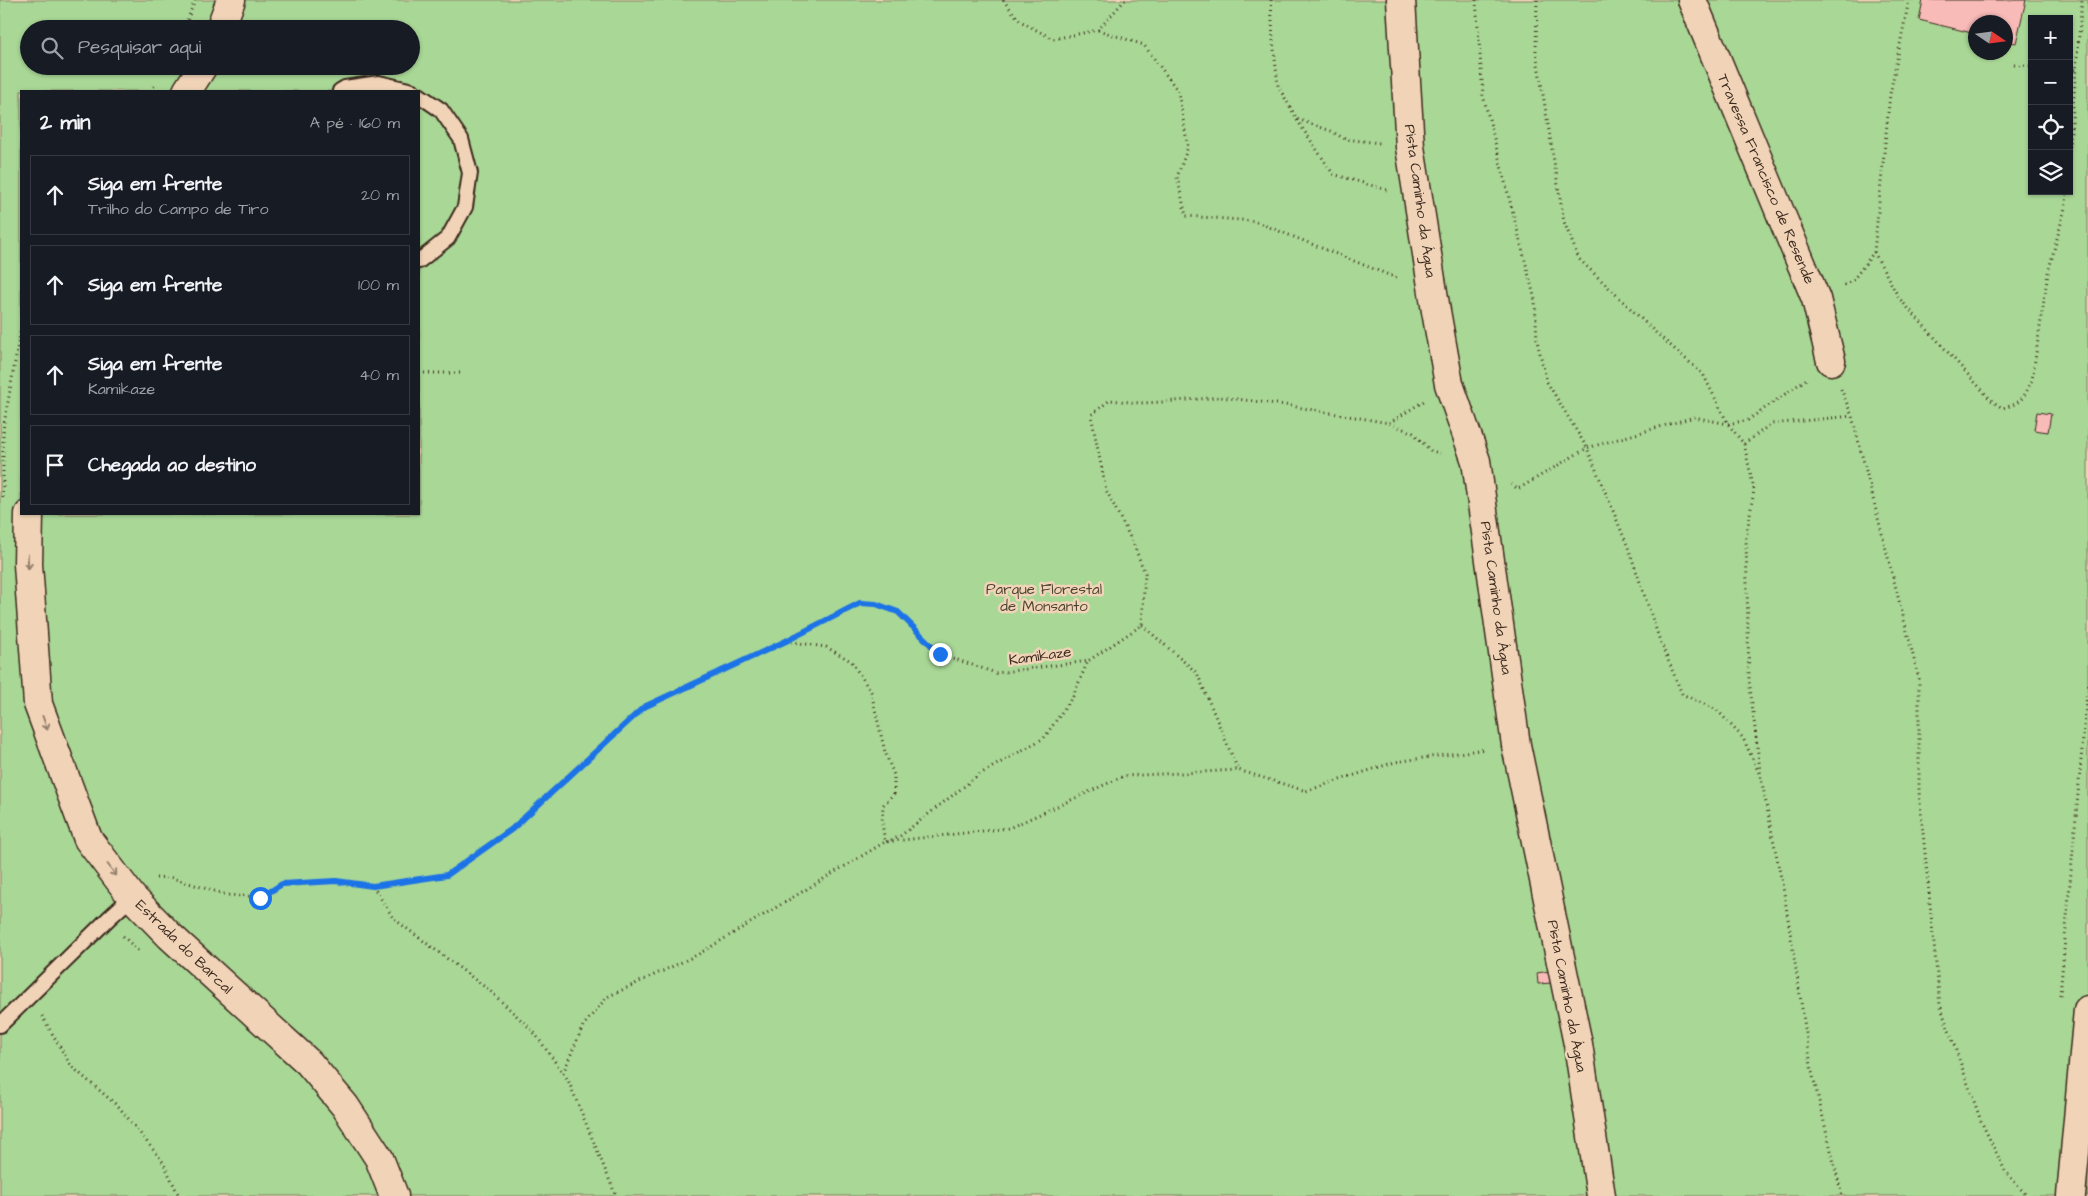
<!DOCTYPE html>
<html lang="pt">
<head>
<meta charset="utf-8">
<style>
	body { margin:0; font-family:"Architects Daughter",sans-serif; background:#20242c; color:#f1f3f6 }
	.controls { position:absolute; right:15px; top:15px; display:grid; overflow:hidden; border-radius:0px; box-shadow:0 1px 4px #0004 }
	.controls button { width:45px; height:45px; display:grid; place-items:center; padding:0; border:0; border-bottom:1px solid #363941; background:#171b24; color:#f1f3f6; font:25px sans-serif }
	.compass { position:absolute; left:1968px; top:15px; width:45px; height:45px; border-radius:50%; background:#171b24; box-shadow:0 1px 4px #0004; rotate:103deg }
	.stop { position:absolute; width:15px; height:15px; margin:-11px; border:4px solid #1a73e8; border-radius:50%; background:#fff }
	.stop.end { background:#1a73e8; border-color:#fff; box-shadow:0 1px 5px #0008 }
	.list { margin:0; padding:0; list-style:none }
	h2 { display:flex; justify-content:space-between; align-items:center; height:65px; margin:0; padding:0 20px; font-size:21px }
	h2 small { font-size:16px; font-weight:400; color:#9ea1a6 }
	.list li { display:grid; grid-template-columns:32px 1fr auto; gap:15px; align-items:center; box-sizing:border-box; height:80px; margin:0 10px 10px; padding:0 10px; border:1px solid #363941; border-radius:0px }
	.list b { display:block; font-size:19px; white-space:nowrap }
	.list p { margin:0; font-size:16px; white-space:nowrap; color:#9ea1a6 }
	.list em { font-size:16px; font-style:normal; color:#9ea1a6 }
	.icon { flex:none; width:28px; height:28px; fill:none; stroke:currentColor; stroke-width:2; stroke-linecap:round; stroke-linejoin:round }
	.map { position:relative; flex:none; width:2088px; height:1196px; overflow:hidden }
	.search { position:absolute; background:#171b24; box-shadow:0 1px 4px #0004; left:20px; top:20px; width:400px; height:55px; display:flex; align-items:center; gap:12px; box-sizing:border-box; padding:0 18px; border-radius:28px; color:#9ea1a6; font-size:19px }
	.panel { position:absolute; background:#171b24; box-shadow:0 1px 4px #0004; left:20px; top:90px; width:400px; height:425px; border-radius:0px }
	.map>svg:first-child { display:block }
	.green { fill:#a9d796; stroke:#72805a; fill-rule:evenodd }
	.building { fill:#f8bbb8; stroke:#3b2a1e }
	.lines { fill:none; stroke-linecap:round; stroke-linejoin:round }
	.service-casing { stroke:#3b2a1e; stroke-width:18 }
	.minor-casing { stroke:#3b2a1e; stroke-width:31 }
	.tertiary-casing { stroke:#3b2a1e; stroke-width:31 }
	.trunk-casing { stroke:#3b2a1e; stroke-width:31 }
	.path { stroke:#3b2a1e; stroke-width:3; stroke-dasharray:1 4; stroke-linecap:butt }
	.service { stroke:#f1d4b8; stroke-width:14 }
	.minor { stroke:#f1d4b8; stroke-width:28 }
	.tertiary { stroke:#f1d4b8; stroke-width:28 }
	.trunk { stroke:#f1d4b8; stroke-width:28 }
	.oneway { stroke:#967f6b }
	.route { stroke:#1a73e8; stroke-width:6 }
	.labels { text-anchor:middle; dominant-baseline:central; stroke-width:5; stroke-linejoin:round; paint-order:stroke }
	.street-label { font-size:15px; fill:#3b2a1e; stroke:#f1d4b8 }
	.park-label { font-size:15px; fill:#4c4430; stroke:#f1d4b8 }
</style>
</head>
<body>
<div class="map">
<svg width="2088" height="1196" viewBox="0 0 2088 1196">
	<rect width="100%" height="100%" fill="#f1d4b8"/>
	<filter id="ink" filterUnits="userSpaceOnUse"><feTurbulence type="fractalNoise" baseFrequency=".02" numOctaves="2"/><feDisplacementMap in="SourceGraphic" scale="10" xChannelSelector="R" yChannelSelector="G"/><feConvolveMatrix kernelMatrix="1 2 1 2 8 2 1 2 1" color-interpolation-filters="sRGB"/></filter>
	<g filter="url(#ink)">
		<path class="green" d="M0 0H2088V1196H0ZM2032 19H2069V191H2032ZM1976 22H2006V52H1976ZM29 29H411V66H29ZM21 91H419V514H21Z"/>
		<path class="building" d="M1923 0H2026L2016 43 2006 41V22H1976V34L1919 20Z
			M2037 412 2051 414 2048 432 2034 430Z
			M1550 971 1551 983 1538 984 1537 973Z"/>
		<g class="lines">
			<g class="service-casing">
				<path id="service" d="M340 91 345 88 379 83 413 91
					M419 95 441 110 461 139 470 173 465 207 448 238 419 261
					M0 1025 110 917 132 897"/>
			</g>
			<g class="minor-casing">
				<path id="minor" d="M1401 0 1410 147 1436 311 1449 384 1476 461 1516 745 1578 1044 1601 1196
					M1692 0 1816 299 1831 361"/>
			</g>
			<g class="tertiary-casing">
				<path id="tertiary" d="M220 29 231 0
					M187 91 203 66
					M29 514 28 564 38 704 88 839 132 897 170 936 309 1063 345 1106 379 1158 394 1196"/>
			</g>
			<g class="trunk-casing">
				<path id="trunk" d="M2071 1196 2088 1010"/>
			</g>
			<path class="path" d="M1003 0 1020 21 1053 39 1098 30 1125 0
				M1271 0 1273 40 1278 86 1297 119 1331 131 1345 139 1380 143
				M1476 0 1483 95 1535 300 1537 341 1547 382 1587 448 1628 547 1659 638 1682 694 1717 710 1743 738 1759 773
				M1537 0 1536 52 1564 222 1579 259 1655 332 1703 374 1728 424 1744 444 1754 490 1746 538 1749 679 1761 778 1784 893 1812 1072 1842 1196
				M184 29 195 0
				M1098 30 1144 45 1178 91 1188 147 1177 177 1186 216 1254 221 1399 279
				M2014 64 2032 66
				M2069 69 2076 70 2082 0
				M151 91 156 83
				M1297 120 1333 174 1387 190
				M2069 157 2076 70
				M1874 252 1899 298 1991 400 2002 408C2022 404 2023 398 2032 380L2048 273 2066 204 2067 191
				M1844 285 1853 280 1874 252 1890 94 1909 0
				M419 373H463
				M1841 389 1852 416 1919 679V792L1940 1005 1981 1121 2005 1171 2027 1196
				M1389 423 1424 401
				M1744 444 1771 424 1852 416
				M1511 484 1518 489 1587 448 1694 417 1728 424 1748 420 1808 378
				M3 497V430L21 328
				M1142 625 1197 673 1238 770 1306 791 1395 762 1486 749
				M786 640 860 603 876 604 897 612 940 654 996 673 1088 661
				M156 878 169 877 227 895 260 897 282 884 336 881 373 886 447 875 512 829 644 707 786 641 826 647 851 661 871 692 885 752 894 775V794L883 805 882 823 885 842 899 837 980 774 1044 738 1073 696 1088 661 1142 625 1145 573 1133 543 1106 490 1091 415 1110 400 1139 403 1164 402 1221 397 1285 405 1389 423 1413 433 1431 451 1440 453
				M373 886 393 918 489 990 533 1031 568 1080 616 1196
				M123 936 138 951
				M2060 995 2088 682
				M42 1016 71 1066 119 1107 163 1162 179 1196
				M563 1073 583 1026 607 997 697 955 885 842 1009 828 1124 776 1238 770"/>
			<use href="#service" class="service"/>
			<use href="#minor" class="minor"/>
			<use href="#tertiary" class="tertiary"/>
			<use href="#trunk" class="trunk"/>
		</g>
		<defs><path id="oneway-shaft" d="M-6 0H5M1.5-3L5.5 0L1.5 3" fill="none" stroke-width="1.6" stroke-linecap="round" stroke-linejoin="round" transform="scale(1.25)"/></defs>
		<g class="oneway">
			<use href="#oneway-shaft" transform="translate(28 562) rotate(89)"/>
			<use href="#oneway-shaft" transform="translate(45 723) rotate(70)"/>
			<use href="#oneway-shaft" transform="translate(112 870) rotate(53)"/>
		</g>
	</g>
	<g class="lines" filter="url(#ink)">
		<path class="route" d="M260 898 282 884 336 881 373 886 447 875 512 829 644 707 786 641 860 603 876 604 898 612 940 654"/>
	</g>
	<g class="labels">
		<g class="street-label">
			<text transform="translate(1766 179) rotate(67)">Travessa Francisco de Resende</text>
			<text transform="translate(1420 201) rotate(82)">Pista Caminho da Água</text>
			<text transform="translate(1496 598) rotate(82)">Pista Caminho da Água</text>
			<text transform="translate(1040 656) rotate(-8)">Kamikaze</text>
			<text transform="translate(184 947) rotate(44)">Estrada do Barcal</text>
			<text transform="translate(1567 996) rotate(79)">Pista Caminho da Água</text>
		</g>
		<g class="park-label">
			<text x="1044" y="589">Parque Florestal<tspan x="1044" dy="17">de Monsanto</tspan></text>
		</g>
	</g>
</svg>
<div class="controls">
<button>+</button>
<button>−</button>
<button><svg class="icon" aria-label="locate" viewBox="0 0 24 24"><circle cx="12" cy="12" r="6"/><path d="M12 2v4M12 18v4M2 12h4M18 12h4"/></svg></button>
<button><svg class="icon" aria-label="layers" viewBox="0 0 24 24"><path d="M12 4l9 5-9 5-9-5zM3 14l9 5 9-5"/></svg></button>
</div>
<svg class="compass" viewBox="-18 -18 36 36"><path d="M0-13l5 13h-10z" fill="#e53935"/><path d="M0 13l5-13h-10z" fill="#9ea1a6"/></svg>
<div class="stop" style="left:260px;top:898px"></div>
<div class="stop end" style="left:940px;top:654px"></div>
<div class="search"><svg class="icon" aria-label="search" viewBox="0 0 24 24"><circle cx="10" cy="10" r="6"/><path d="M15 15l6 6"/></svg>Pesquisar aqui</div>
<section class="panel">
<h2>2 min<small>A pé · 160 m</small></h2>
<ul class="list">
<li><svg class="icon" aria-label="ahead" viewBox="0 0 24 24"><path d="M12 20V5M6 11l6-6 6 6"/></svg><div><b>Siga em frente</b><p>Trilho do Campo de Tiro</p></div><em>20 m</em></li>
<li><svg class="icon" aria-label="ahead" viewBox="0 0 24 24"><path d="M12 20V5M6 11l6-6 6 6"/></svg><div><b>Siga em frente</b></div><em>100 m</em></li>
<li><svg class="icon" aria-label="ahead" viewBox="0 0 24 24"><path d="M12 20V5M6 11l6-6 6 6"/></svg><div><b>Siga em frente</b><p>Kamikaze</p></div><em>40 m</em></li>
<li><svg class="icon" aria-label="arrive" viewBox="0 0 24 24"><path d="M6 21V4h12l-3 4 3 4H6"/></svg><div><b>Chegada ao destino</b></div></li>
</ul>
</section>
</div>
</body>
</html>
